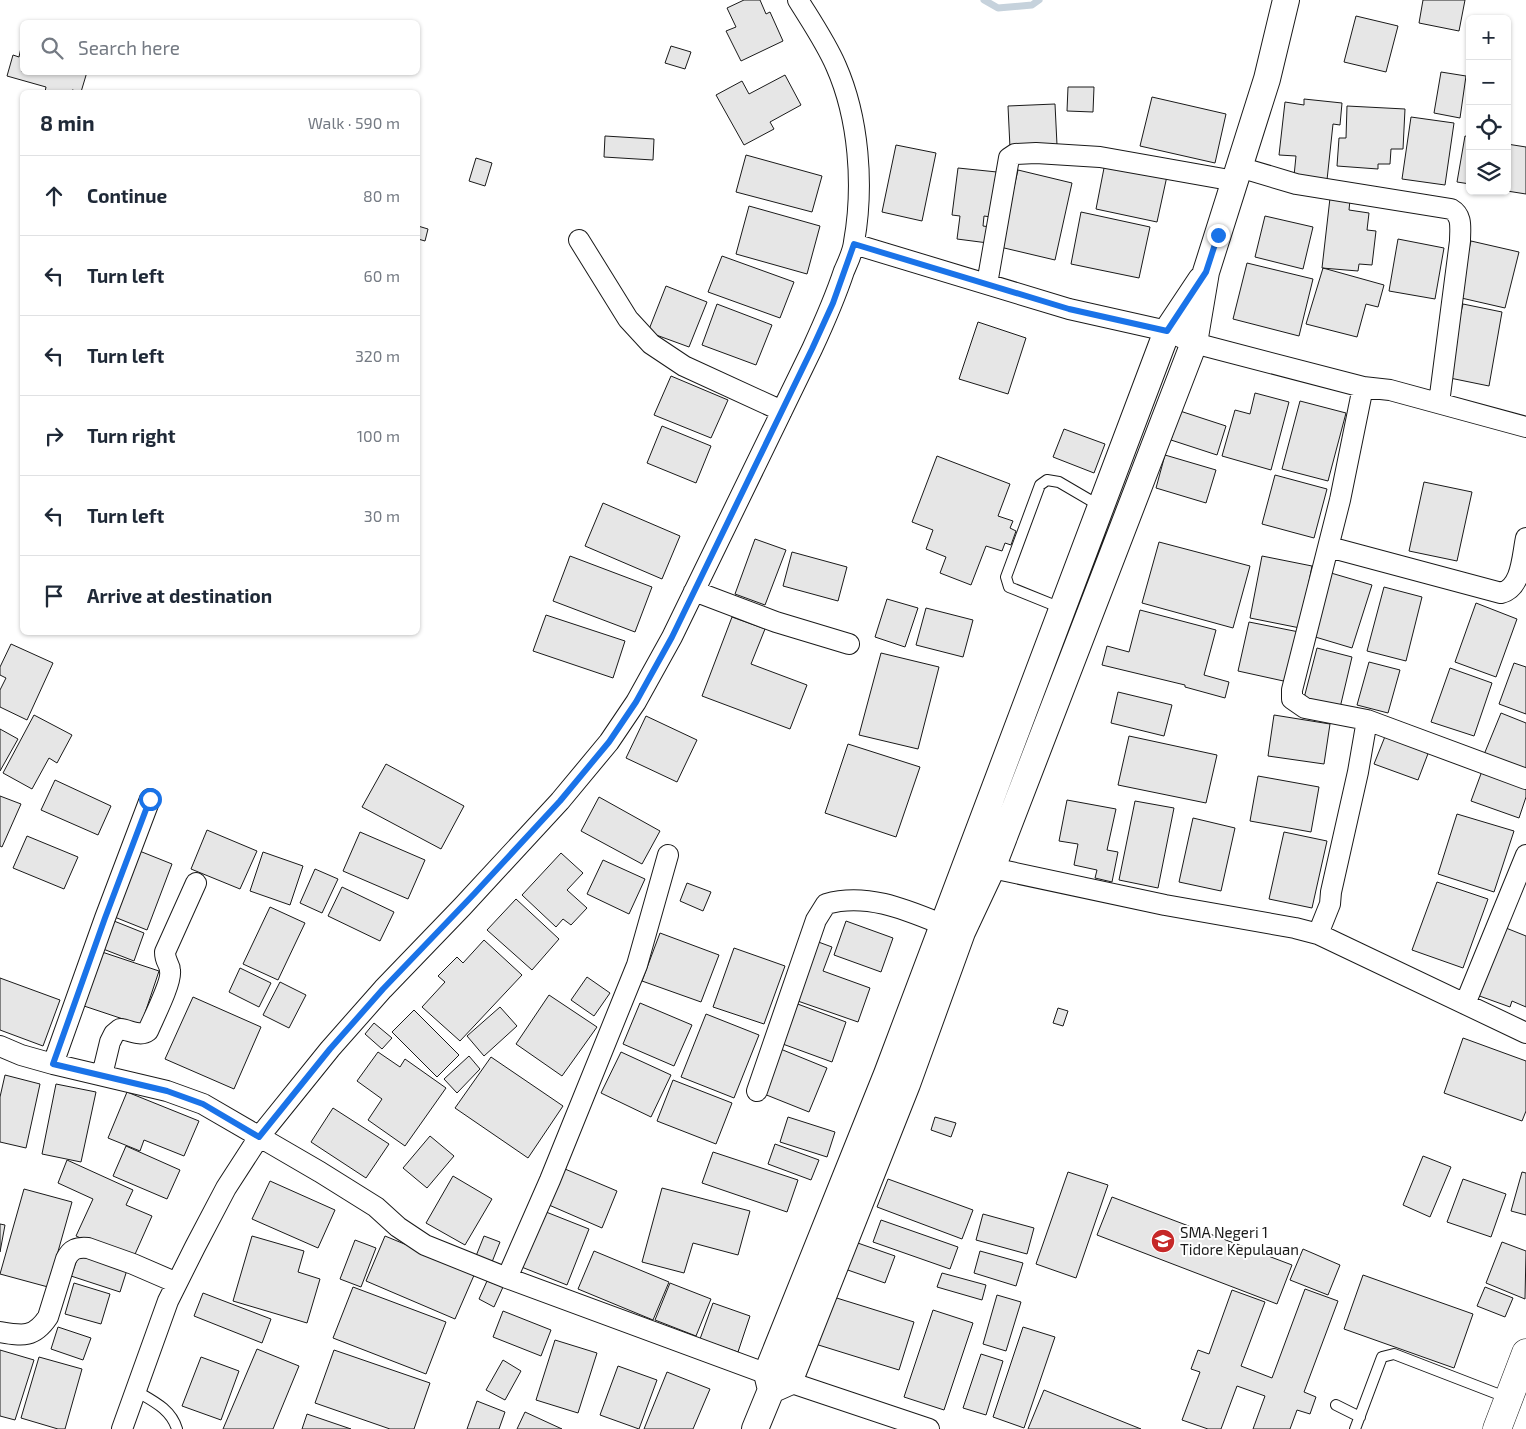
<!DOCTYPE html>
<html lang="en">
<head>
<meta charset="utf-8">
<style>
	body { margin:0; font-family:"Exo 2",sans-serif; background:#f6f6f7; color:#1f2937 }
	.controls { position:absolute; right:15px; top:15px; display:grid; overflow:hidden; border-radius:8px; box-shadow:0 1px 4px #0004 }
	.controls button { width:45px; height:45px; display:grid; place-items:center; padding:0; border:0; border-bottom:1px solid #e0e1e3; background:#fff; color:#1f2937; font:25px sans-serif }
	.stop { position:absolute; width:15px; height:15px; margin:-11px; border:4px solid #1a73e8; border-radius:50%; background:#fff }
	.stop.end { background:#1a73e8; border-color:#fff; box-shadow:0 1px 5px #0008 }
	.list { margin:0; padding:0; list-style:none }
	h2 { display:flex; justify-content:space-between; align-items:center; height:65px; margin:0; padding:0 20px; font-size:21px }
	h2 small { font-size:16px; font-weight:400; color:#747a83 }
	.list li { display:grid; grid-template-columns:32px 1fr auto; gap:15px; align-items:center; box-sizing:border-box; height:80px; padding:0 20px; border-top:1px solid #e0e1e3 }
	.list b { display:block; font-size:19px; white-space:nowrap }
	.list em { font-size:16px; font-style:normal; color:#747a83 }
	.icon { flex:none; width:28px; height:28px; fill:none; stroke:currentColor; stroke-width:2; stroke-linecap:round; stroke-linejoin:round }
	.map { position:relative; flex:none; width:1526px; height:1429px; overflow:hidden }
	.search { position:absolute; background:#fff; box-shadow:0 1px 4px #0004; left:20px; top:20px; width:400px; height:55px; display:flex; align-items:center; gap:12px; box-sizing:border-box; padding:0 18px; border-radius:8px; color:#747a83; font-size:19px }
	.panel { position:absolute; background:#fff; box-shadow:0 1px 4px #0004; left:20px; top:90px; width:400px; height:545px; border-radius:8px }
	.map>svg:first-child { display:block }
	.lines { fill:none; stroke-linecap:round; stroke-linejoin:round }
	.stream { stroke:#c6d2dc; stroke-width:7 }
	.building { fill:#e6e6e6; stroke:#1a1a1a }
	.service-casing { stroke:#1a1a1a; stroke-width:12 }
	.minor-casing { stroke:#1a1a1a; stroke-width:22 }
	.tertiary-casing { stroke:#1a1a1a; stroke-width:28 }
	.trunk-casing { stroke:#1a1a1a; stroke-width:29 }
	.service { stroke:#fff; stroke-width:10 }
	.minor { stroke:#fff; stroke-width:20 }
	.tertiary { stroke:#fff; stroke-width:26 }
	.trunk { stroke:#fff; stroke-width:28 }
	.route { stroke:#1a73e8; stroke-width:6 }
	.labels { text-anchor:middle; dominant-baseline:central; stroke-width:4; stroke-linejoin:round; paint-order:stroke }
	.poi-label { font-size:15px; fill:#1a1a1a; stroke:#fff; text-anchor:start }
</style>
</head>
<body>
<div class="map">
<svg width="1526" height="1429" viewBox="0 0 1526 1429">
	<rect width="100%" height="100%" fill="#fff"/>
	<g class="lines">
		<path class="stream" d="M984 0 998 8 1032 5 1039 0"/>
	</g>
	<path class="building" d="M744 0H760L766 14 770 12 783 41 741 61 726 31 736 27 727 8Z
		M1423 0H1465L1459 31 1419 23Z
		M1356 16 1398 26 1386 72 1344 62Z
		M22 43V72H87L81 92 72 90V92H45L46 87 7 76 13 55 19 57Z
		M671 46 691 52 685 69 665 63Z
		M1441 72 1466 76 1460 118 1434 113Z
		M785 75 801 105 770 122 774 129 744 145 716 95 742 81 749 94Z
		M1068 87H1094L1093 112 1067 111Z
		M1152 97 1226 114 1215 163 1140 146Z
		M1304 99 1342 103 1340 125 1333 124 1327 180 1294 176 1296 156 1279 155 1285 102 1304 105Z
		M1055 104 1057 145 1010 148 1008 106Z
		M1347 106 1405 109 1403 149H1391L1390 164H1378V169L1337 166 1339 138H1346Z
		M1411 117 1454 123 1445 185 1402 179Z
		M605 136 654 139 653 160 604 157Z
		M1465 136 1470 137V184L1457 182Z
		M1507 144 1526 147V194L1507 191Z
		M896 145 936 153 922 221 882 212Z
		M746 155 822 176 812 212 736 192Z
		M476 158 492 163 485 186 469 181Z
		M1105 163 1167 176 1157 222 1096 209Z
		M958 168 997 172 991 217 984 216 983 226 990 227 988 243 957 239 960 216 952 215Z
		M1018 170 1072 183 1055 260 1000 247Z
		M1330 198 1350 200 1349 210 1369 213 1367 230 1376 231 1372 265 1359 264 1358 271 1322 268Z
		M749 206 820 226 807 274 736 254Z
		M1081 212 1150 227 1139 278 1071 264Z
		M1265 216 1313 227 1303 269 1255 257Z
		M418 226 428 229 425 241 418 239Z
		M1398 239 1444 248 1435 299 1389 291Z
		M1471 241 1519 252 1505 308 1457 297Z
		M722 256 794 282 780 318 708 292Z
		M1247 263 1313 279 1299 336 1233 319Z
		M1323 268 1384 285 1378 307 1366 304 1357 337 1306 324Z
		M666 286 707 302 689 347 648 332Z
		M717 304 772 325 756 365 702 345Z
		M1463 304 1502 312 1489 386 1445 377Z
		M978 322 1026 338 1008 394 959 379Z
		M671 376 728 400 711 438 654 415Z
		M1255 393 1289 402 1271 470 1222 456 1235 410 1250 414Z
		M1300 401 1346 413 1328 481 1282 469Z
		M1180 411 1226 426 1217 455 1171 440Z
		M662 426 711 446 696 483 647 463Z
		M1064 429 1105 444 1094 473 1053 457Z
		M1165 455 1216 470 1206 503 1156 488Z
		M937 456 1010 484 998 516 1013 521 1010 528 1016 531 1011 545 1005 543 1002 551 986 546 971 585 940 573 946 557 926 549 933 530 912 522Z
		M1275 475 1327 489 1314 538 1262 524Z
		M1424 482 1472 492 1457 561 1409 551Z
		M603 503 680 536 662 579 585 546Z
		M755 539 786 550 765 605 735 594Z
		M1159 542 1250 566 1233 628 1142 603Z
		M792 552 847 567 838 601 783 586Z
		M570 556 652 587 635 632 553 601Z
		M1262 556 1312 566 1300 628 1250 618Z
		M1331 573 1372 585 1352 648 1312 636Z
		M1384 587 1422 597 1406 661 1367 651Z
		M887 599 918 608 905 647 875 637Z
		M1476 603 1517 619 1496 677 1455 662Z
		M926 608 973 620 963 657 916 645Z
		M1140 610 1216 630 1204 675 1229 682 1225 698 1185 687V685L1102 665 1107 646 1129 652Z
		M546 615 625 641 613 678 533 651Z
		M732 617 765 629 751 664 807 685 790 729 702 696Z
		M1249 622 1299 632 1288 682 1238 671Z
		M11 644 53 663 27 720 0 707V690L6 678 0 675V667Z
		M1317 648 1352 657 1339 712 1303 702Z
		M881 653 939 667 918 749 859 735Z
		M1369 662 1400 670 1388 713 1357 705Z
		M1514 663 1526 667V714L1499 704Z
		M1450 668 1492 683 1474 736 1431 722Z
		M1118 692 1172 705 1164 736 1111 723Z
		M1501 713 1526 723V774L1483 757Z
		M34 715 72 735 57 763 49 758 32 789 3 773Z
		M1274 715 1330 724 1324 764 1268 756Z
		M646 716 697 740 677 782 626 758Z
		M0 729 18 739 0 771Z
		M1386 734 1429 751 1418 780 1374 764Z
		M1129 736 1217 755 1206 803 1118 785Z
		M848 744 920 767 896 837 825 813Z
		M386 764 464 806 441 849 362 807Z
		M1482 771 1526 787V797L1519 818 1471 801Z
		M1258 776 1319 787 1311 832 1250 821Z
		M55 780 111 806 98 835 41 810Z
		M0 796 21 804 2 847 0 846Z
		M599 797 660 831 642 864 581 831Z
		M1067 800 1116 809 1107 850 1118 852 1112 882 1095 878 1097 870 1074 865 1078 844 1059 841Z
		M1135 801 1174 808 1158 888 1119 880Z
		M1457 814 1514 831 1494 892 1438 874Z
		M1193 818 1235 828 1221 891 1179 882Z
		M207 830 257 851 240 889 191 869Z
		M360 832 425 860 408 899 343 871Z
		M1284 832 1327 841 1312 908 1269 899Z
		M27 836 78 857 64 889 13 868Z
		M137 850 172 864 147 930 112 916Z
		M263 852 303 866 290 905 250 891Z
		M561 853 583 873 567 890 587 908 571 925 563 919 556 927 522 895Z
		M603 860 645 879 629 914 587 894Z
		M315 869 338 879 322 913 300 903Z
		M1437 882 1488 899 1463 968 1412 950Z
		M687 883 711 892 703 911 680 901Z
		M342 887 394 912 380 941 328 916Z
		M516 899 559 939 532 970 487 930Z
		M270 907 305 923 278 980 243 964Z
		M109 919 144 933 134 961 98 947Z
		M846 921 893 938 881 972 834 955Z
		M1501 926 1526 936V1007L1512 1001 1510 1007 1474 994Z
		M660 933 719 955 701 1002 642 981Z
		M484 940 522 975 460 1041 422 1007 445 982 438 976 457 957 463 963Z
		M813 940 832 947 823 971 870 988 858 1022 792 999Z
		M734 948 785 966 764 1024 713 1007Z
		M96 950 159 971 141 1025 78 1004Z
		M240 968 271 983 259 1007 229 992Z
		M587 977 610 993 594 1016 571 1000Z
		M0 978 60 1000 43 1046 0 1030Z
		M280 982 306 995 289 1028 263 1015Z
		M549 995 597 1027 562 1076 516 1044Z
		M193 997 261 1027 234 1089 165 1059Z
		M640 1003 692 1025 674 1066 623 1044Z
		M795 1003 846 1022 832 1062 780 1043Z
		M500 1007 517 1026 484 1056 467 1036Z
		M1058 1008 1068 1011 1063 1026 1053 1023Z
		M414 1010 459 1055 437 1077 392 1032Z
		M706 1014 759 1035 734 1098 681 1077Z
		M374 1023 392 1038 382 1049 365 1034Z
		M1463 1038 1526 1061V1111L1522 1121 1444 1093Z
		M778 1048 827 1068 809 1112 759 1092Z
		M378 1052 400 1067 405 1059 446 1088 405 1146 368 1120 382 1099 357 1081Z
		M621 1052 671 1075 651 1117 601 1093Z
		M469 1056 480 1069 457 1093 444 1079Z
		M491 1057 563 1106 528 1158 455 1108Z
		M5 1075 40 1084 26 1148 0 1142V1097Z
		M673 1080 732 1103 716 1144 657 1121Z
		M56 1084 96 1092 81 1162 42 1154Z
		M127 1092 199 1121 184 1156 144 1140 140 1151 108 1138Z
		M333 1108 389 1144 366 1178 311 1142Z
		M788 1117 835 1132 827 1157 780 1142Z
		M935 1117 956 1123 951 1137 931 1130Z
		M430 1136 454 1156 427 1188 403 1168Z
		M775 1144 819 1160 811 1180 768 1164Z
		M126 1146 180 1170 167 1199 113 1176Z
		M713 1152 798 1180 787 1212 702 1183Z
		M1423 1156 1451 1167 1430 1217 1403 1205Z
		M67 1160 133 1190 126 1205 152 1216 132 1261 76 1236 93 1199 58 1183Z
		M565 1169 617 1191 602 1228 549 1205Z
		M1068 1172 1108 1185 1076 1278 1036 1264Z
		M1522 1172 1526 1173V1215L1511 1211Z
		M453 1176 492 1199 465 1245 426 1223Z
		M888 1179 973 1210 962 1239 877 1207Z
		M1463 1179 1506 1194 1491 1237 1447 1222Z
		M270 1181 335 1210 318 1248 252 1219Z
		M662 1188 750 1211 738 1255 693 1243 684 1273 642 1262Z
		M24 1189 72 1202 48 1287 0 1274Z
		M1112 1197 1292 1265 1277 1304 1097 1235Z
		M541 1210 589 1229 567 1285 519 1266Z
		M983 1214 1034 1228 1027 1254 976 1240Z
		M881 1220 958 1247 950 1269 873 1242Z
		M0 1224 5 1225 0 1252Z
		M252 1236 304 1251 298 1272 320 1279 307 1323 233 1301Z
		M385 1236 475 1273 455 1319 366 1281Z
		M484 1236 500 1242 492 1262 476 1256Z
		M355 1240 376 1248 361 1287 340 1279Z
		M852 1241 895 1256 885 1283 842 1268Z
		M1502 1242 1526 1251 1525 1299 1486 1283Z
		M1303 1249 1340 1265 1328 1295 1290 1280Z
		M594 1251 669 1282 653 1320 578 1289Z
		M980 1251 1023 1263 1016 1286 974 1273Z
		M79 1254 127 1270 120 1292 71 1276Z
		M942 1273 986 1285 982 1300 937 1287Z
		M1363 1275 1473 1314 1454 1368 1344 1329Z
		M487 1281 503 1287 494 1307 479 1299Z
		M74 1283 110 1294 101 1324 65 1314Z
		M670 1283 711 1299 696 1336 655 1320Z
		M353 1287 446 1322 426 1374 333 1338Z
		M1485 1287 1513 1298 1505 1317 1477 1306Z
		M1305 1289 1338 1301 1304 1392 1316 1397 1310 1414 1297 1410 1290 1429H1253L1265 1396 1237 1386 1221 1429H1208L1182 1420 1200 1372 1191 1369 1198 1350 1209 1354 1232 1290 1265 1302 1241 1366 1272 1378Z
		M203 1293 271 1319 262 1343 194 1316Z
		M827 1295 914 1322 899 1370 812 1343Z
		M997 1295 1021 1302 1006 1351 983 1344Z
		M713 1303 750 1316 738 1352 700 1339Z
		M933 1310 973 1323 944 1410 904 1397Z
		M503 1311 551 1330 541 1356 493 1337Z
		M58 1327 91 1338 83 1360 51 1349Z
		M1023 1327 1055 1337 1024 1428 993 1417Z
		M555 1340 597 1353 578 1413 536 1400Z
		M257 1349 299 1366 273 1429H223Z
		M0 1350 34 1360 15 1420 0 1416Z
		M334 1350 430 1383 414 1429H390L315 1403Z
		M981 1354 1003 1361 986 1415 963 1408Z
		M39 1357 82 1369 65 1429H58L21 1418Z
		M201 1357 239 1371 221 1420 182 1406Z
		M503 1360 521 1371 505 1400 486 1390Z
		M618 1366 657 1380 639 1429 600 1415Z
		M667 1372 710 1389 693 1429H644Z
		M1044 1390 1141 1429H1028Z
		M477 1401 505 1412 499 1429H467Z
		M525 1412 562 1429H517Z
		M307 1414 351 1429H302Z"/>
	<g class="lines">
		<g class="service-casing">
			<path id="service" d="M1061 608 1009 587 1006 577 1040 485 1047 480 1059 482 1100 506
				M136 1391C153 1401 171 1409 177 1429
				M1336 1405 1360 1417
				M1355 1429 1382 1357 1394 1354 1508 1398"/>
		</g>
		<g class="minor-casing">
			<path id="minor" d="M1239 167 1296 184 1451 209C1463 216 1460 228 1460 241L1439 403
				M579 240 628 319 651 344 684 366 782 411
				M854 244 1069 309 1167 331 1194 343 1363 387 1390 390 1526 427
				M987 284 1009 158 1015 154 1036 153 1100 157 1235 181
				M1329 547 1501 593C1522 588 1522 556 1526 538
				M694 591 776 622 849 644
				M1367 720 1526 779
				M992 868 1165 905 1295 928 1318 934 1330 904 1331 892 1358 772 1367 720 1305 708 1292 699V690L1340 500 1363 387
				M1318 934 1526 1033
				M1465 1004 1526 855
				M0 1046 21 1055 53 1064 167 1091 203 1104 320 1172 376 1207 398 1227 425 1245 507 1278 789 1382 929 1429
				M53 1064 105 918 150 799
				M102 1075 110 1042 114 1034 120 1029C130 1030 140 1037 148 1031 153 1019 172 982 170 971 170 963 165 963 165 952L196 883
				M757 1091 816 920 826 904C871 891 915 914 956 930
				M507 1278 550 1180 637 965 668 855
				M0 1332C23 1336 34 1338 48 1317L66 1259C71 1249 77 1247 88 1248L133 1264 177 1283
				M122 1429 168 1301 195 1247 226 1188 259 1137 330 1049 383 989 462 907 560 801 609 742 636 702 672 637 812 349C824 323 835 298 844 271 848 262 853 252 854 242 864 186 859 118 836 66 826 43 811 21 798 0"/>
		</g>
		<g class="tertiary-casing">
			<path id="tertiary" d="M771 1390 789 1382 907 1084 962 932 992 868 1194 343 1206 272 1267 79 1286 0
				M755 1429 771 1390 767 1373 887 1074 1167 331 1201 280"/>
		</g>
		<g class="trunk-casing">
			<path id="trunk" d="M1497 1429 1526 1353"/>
		</g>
		<use href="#service" class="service"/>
		<use href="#minor" class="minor"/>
		<use href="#tertiary" class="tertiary"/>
		<use href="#trunk" class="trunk"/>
	</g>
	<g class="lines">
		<path class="route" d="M150 799 105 918 53 1064 167 1091 203 1104 259 1137 330 1049 383 989 474 894 560 801 609 742 636 702 672 637 812 349 833 303 854 244 1069 309 1167 331 1206 272 1218 235"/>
	</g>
	<defs>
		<g id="school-disc" transform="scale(1.25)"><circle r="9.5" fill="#c62828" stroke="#fff"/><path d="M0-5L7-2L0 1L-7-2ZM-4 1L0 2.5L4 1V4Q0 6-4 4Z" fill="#fff"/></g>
	</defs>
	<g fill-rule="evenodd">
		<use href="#school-disc" x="1163" y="1241"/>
	</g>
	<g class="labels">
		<g class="poi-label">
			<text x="1180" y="1232">SMA Negeri 1<tspan x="1180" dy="17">Tidore Kepulauan</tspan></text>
		</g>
	</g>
</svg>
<div class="controls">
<button>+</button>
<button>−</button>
<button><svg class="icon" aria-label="locate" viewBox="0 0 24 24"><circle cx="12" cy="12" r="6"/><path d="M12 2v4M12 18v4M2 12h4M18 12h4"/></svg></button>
<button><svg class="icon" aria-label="layers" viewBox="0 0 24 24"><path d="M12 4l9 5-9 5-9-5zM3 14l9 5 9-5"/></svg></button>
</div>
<div class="stop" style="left:150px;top:799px"></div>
<div class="stop end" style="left:1218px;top:235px"></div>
<div class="search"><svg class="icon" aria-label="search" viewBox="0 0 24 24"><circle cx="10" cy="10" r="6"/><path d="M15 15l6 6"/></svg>Search here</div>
<section class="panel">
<h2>8 min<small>Walk · 590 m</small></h2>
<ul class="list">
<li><svg class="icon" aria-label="ahead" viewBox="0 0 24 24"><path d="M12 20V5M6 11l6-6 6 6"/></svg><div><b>Continue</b></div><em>80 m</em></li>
<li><svg class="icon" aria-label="left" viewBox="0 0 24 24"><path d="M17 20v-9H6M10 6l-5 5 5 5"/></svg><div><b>Turn left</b></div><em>60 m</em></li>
<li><svg class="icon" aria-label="left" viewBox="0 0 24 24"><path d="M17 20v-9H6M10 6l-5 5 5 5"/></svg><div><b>Turn left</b></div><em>320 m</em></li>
<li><svg class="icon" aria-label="right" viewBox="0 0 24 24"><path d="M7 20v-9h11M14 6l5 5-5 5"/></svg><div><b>Turn right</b></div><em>100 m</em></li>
<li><svg class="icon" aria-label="left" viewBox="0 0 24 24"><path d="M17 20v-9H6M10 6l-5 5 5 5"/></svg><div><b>Turn left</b></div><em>30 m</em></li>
<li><svg class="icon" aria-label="arrive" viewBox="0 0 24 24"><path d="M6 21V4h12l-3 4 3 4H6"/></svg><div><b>Arrive at destination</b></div></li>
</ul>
</section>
</div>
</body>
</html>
